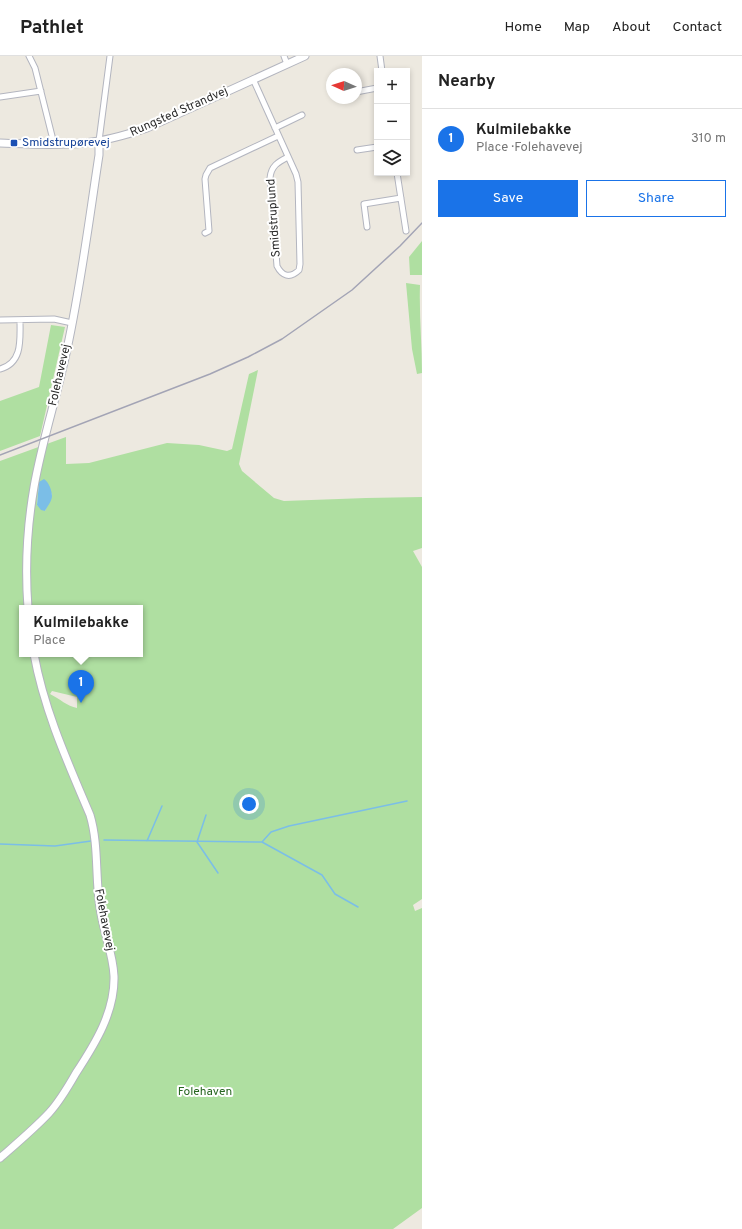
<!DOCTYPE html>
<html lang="en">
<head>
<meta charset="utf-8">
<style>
	body { margin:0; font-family:Overpass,sans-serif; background:#f2f2f2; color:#222 }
	.controls { position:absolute; right:12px; top:12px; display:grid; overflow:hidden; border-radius:0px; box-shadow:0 2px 6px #0003 }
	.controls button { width:36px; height:36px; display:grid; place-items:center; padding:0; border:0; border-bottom:1px solid #e0e0e0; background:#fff; color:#222; font:20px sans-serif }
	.compass { position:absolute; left:326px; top:12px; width:36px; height:36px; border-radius:50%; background:#fff; box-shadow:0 2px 6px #0003; rotate:273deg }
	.you { position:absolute; left:249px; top:748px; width:14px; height:14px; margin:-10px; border:3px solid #fff; border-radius:50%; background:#1a73e8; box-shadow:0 0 0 6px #1a73e833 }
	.badge { display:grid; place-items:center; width:26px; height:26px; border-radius:50%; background:#1a73e8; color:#fff; font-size:13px; font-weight:700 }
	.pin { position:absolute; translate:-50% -33px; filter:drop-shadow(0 1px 2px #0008) }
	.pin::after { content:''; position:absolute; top:21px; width:14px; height:12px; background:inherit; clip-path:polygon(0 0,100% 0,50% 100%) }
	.popup { position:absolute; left:19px; top:549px; width:124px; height:52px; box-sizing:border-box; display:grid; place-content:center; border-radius:0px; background:#fff; filter:drop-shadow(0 1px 3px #0005); font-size:13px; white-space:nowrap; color:#767676 }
	.popup b { font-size:15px; color:#222 }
	.popup::after { content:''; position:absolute; left:50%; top:100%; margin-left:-8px; border:8px solid transparent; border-top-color:#fff }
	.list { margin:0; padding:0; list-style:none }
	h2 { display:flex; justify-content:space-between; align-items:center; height:52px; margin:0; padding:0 16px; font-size:17px }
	h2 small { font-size:13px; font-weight:400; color:#767676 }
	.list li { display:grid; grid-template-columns:26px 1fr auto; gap:12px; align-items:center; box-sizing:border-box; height:60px; padding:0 16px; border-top:1px solid #e0e0e0 }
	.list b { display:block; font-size:15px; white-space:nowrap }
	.list p { margin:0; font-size:13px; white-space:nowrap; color:#767676 }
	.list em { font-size:13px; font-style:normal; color:#767676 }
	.actions { display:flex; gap:8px; padding:12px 16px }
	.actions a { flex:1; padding:9px 0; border:1px solid #1a73e8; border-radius:0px; text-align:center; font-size:14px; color:#1a73e8 }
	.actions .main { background:#1a73e8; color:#fff }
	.icon { flex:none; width:22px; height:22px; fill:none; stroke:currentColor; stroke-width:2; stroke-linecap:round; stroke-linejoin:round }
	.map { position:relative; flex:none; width:422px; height:1173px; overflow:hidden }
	header { display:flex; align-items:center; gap:24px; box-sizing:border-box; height:56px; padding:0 20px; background:#fff; border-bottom:1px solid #e0e0e0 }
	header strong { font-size:19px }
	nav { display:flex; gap:22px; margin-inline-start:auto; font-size:14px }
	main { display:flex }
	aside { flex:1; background:#fff }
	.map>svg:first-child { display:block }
	.green { fill:#afdfa1; fill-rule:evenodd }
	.water { fill:#7bbee7 }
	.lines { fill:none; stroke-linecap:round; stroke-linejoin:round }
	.stream { stroke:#7bbee7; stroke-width:1.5 }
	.street-casing { stroke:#b3b5bf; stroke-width:7 }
	.secondary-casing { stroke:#b3b5bf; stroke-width:9 }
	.street { stroke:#fff; stroke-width:5 }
	.secondary { stroke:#fff; stroke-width:7 }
	.rail { stroke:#a3a4b5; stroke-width:1.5 }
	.transit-dot { fill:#1a4fb4; stroke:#fff; stroke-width:1.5 }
	.labels { text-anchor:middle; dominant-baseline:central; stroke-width:4; stroke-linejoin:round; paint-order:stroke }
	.street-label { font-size:12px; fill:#2d2d2d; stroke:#fff }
	.transit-label { font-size:12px; fill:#164399; stroke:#fff; text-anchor:start }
	.park-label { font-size:12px; fill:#276620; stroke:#fff }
</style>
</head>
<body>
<header>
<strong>Pathlet</strong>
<nav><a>Home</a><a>Map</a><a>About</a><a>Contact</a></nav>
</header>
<main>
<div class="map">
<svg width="422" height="1173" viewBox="0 0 422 1173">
	<rect width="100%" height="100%" fill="#ede9e0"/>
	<path class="green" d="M422 185V219H410L409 201Z
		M406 227 420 229C419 259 422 288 422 317L417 318 412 293Z
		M51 269 65 271 40 380 0 395V345L39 331Z
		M258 314 239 408 242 415 274 442 284 445 366 442 422 441V492L413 495 422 511V843L413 849 415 855 422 852V1152L393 1173H0V405L66 381V408L89 407 167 387 199 389 227 395 232 393 249 318ZM39 426H41L50 434 52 439 45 455 37 449ZM22 552H140V598H22ZM52 635 77 641V652C67 650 60 643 50 638Z"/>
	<path class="water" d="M44 423C49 426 52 435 52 440 52 445 47 451 45 455L41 454 37 449 39 426Z"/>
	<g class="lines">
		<path class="stream" d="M206 759 197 786 218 817
			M104 784 262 786 322 819 335 838 358 851
			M147 785 162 750
			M262 786 271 776 289 770 407 745
			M0 788 55 790 91 785"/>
		<g class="street-casing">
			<path id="street" d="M29 0 35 12 54 88
				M284 0 287 8
				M380 0 382 15
				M253 23 296 118 298 126 300 208 299 214C290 223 282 220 277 210L270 122C271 110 278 106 288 101
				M356 36 377 32
				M0 41 41 35
				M275 72 302 59
				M99 85 110 0
				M357 94 377 91
				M397 117 406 175
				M367 171 364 148 401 142
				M205 177 209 175 205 123 206 119 210 112 278 80
				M0 264 54 263 72 267
				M0 313C23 307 20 283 20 264"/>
		</g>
		<g class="secondary-casing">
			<path id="secondary" d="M0 87C28 88 56 90 84 87 105 85 126 79 147 72L305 0
				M28 552C25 512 27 471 34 431 42 385 57 340 67 293 81 229 89 164 99 99V85
				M0 1102C16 1088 34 1073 49 1057 60 1045 68 1031 76 1017 95 988 115 956 114 920 113 897 103 875 100 852 95 821 99 789 90 759 68 707 44 654 34 598"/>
		</g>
		<use href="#street" class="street"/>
		<use href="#secondary" class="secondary"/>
		<path class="rail" d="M0 399 210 318 248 301 282 283 352 234 400 190 422 167"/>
	</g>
	<rect class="transit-dot" x="10" y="83" width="8" height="8" rx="2"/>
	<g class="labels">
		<g class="street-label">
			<text transform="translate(179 56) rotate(-24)">Rungsted Strandvej</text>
			<text transform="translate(274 162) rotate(-94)">Smidstruplund</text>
			<text transform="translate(60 319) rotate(-77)">Folehavevej</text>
			<text transform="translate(104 864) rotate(79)">Folehavevej</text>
		</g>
		<g class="transit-label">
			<text x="22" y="87">Smidstrupørevej</text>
		</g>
		<g class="park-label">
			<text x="205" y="1036">Folehaven</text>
		</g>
	</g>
</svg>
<div class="controls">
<button>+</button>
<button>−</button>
<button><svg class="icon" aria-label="layers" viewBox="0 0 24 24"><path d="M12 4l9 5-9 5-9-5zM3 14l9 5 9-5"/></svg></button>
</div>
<svg class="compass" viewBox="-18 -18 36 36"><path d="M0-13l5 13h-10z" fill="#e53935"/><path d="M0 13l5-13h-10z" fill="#767676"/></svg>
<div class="you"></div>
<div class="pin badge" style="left:81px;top:647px">1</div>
<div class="popup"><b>Kulmilebakke</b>Place</div>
</div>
<aside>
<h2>Nearby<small></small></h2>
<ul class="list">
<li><span class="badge">1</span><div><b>Kulmilebakke</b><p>Place · Folehavevej</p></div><em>310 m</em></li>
</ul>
<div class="actions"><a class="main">Save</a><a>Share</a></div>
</aside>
</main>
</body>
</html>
